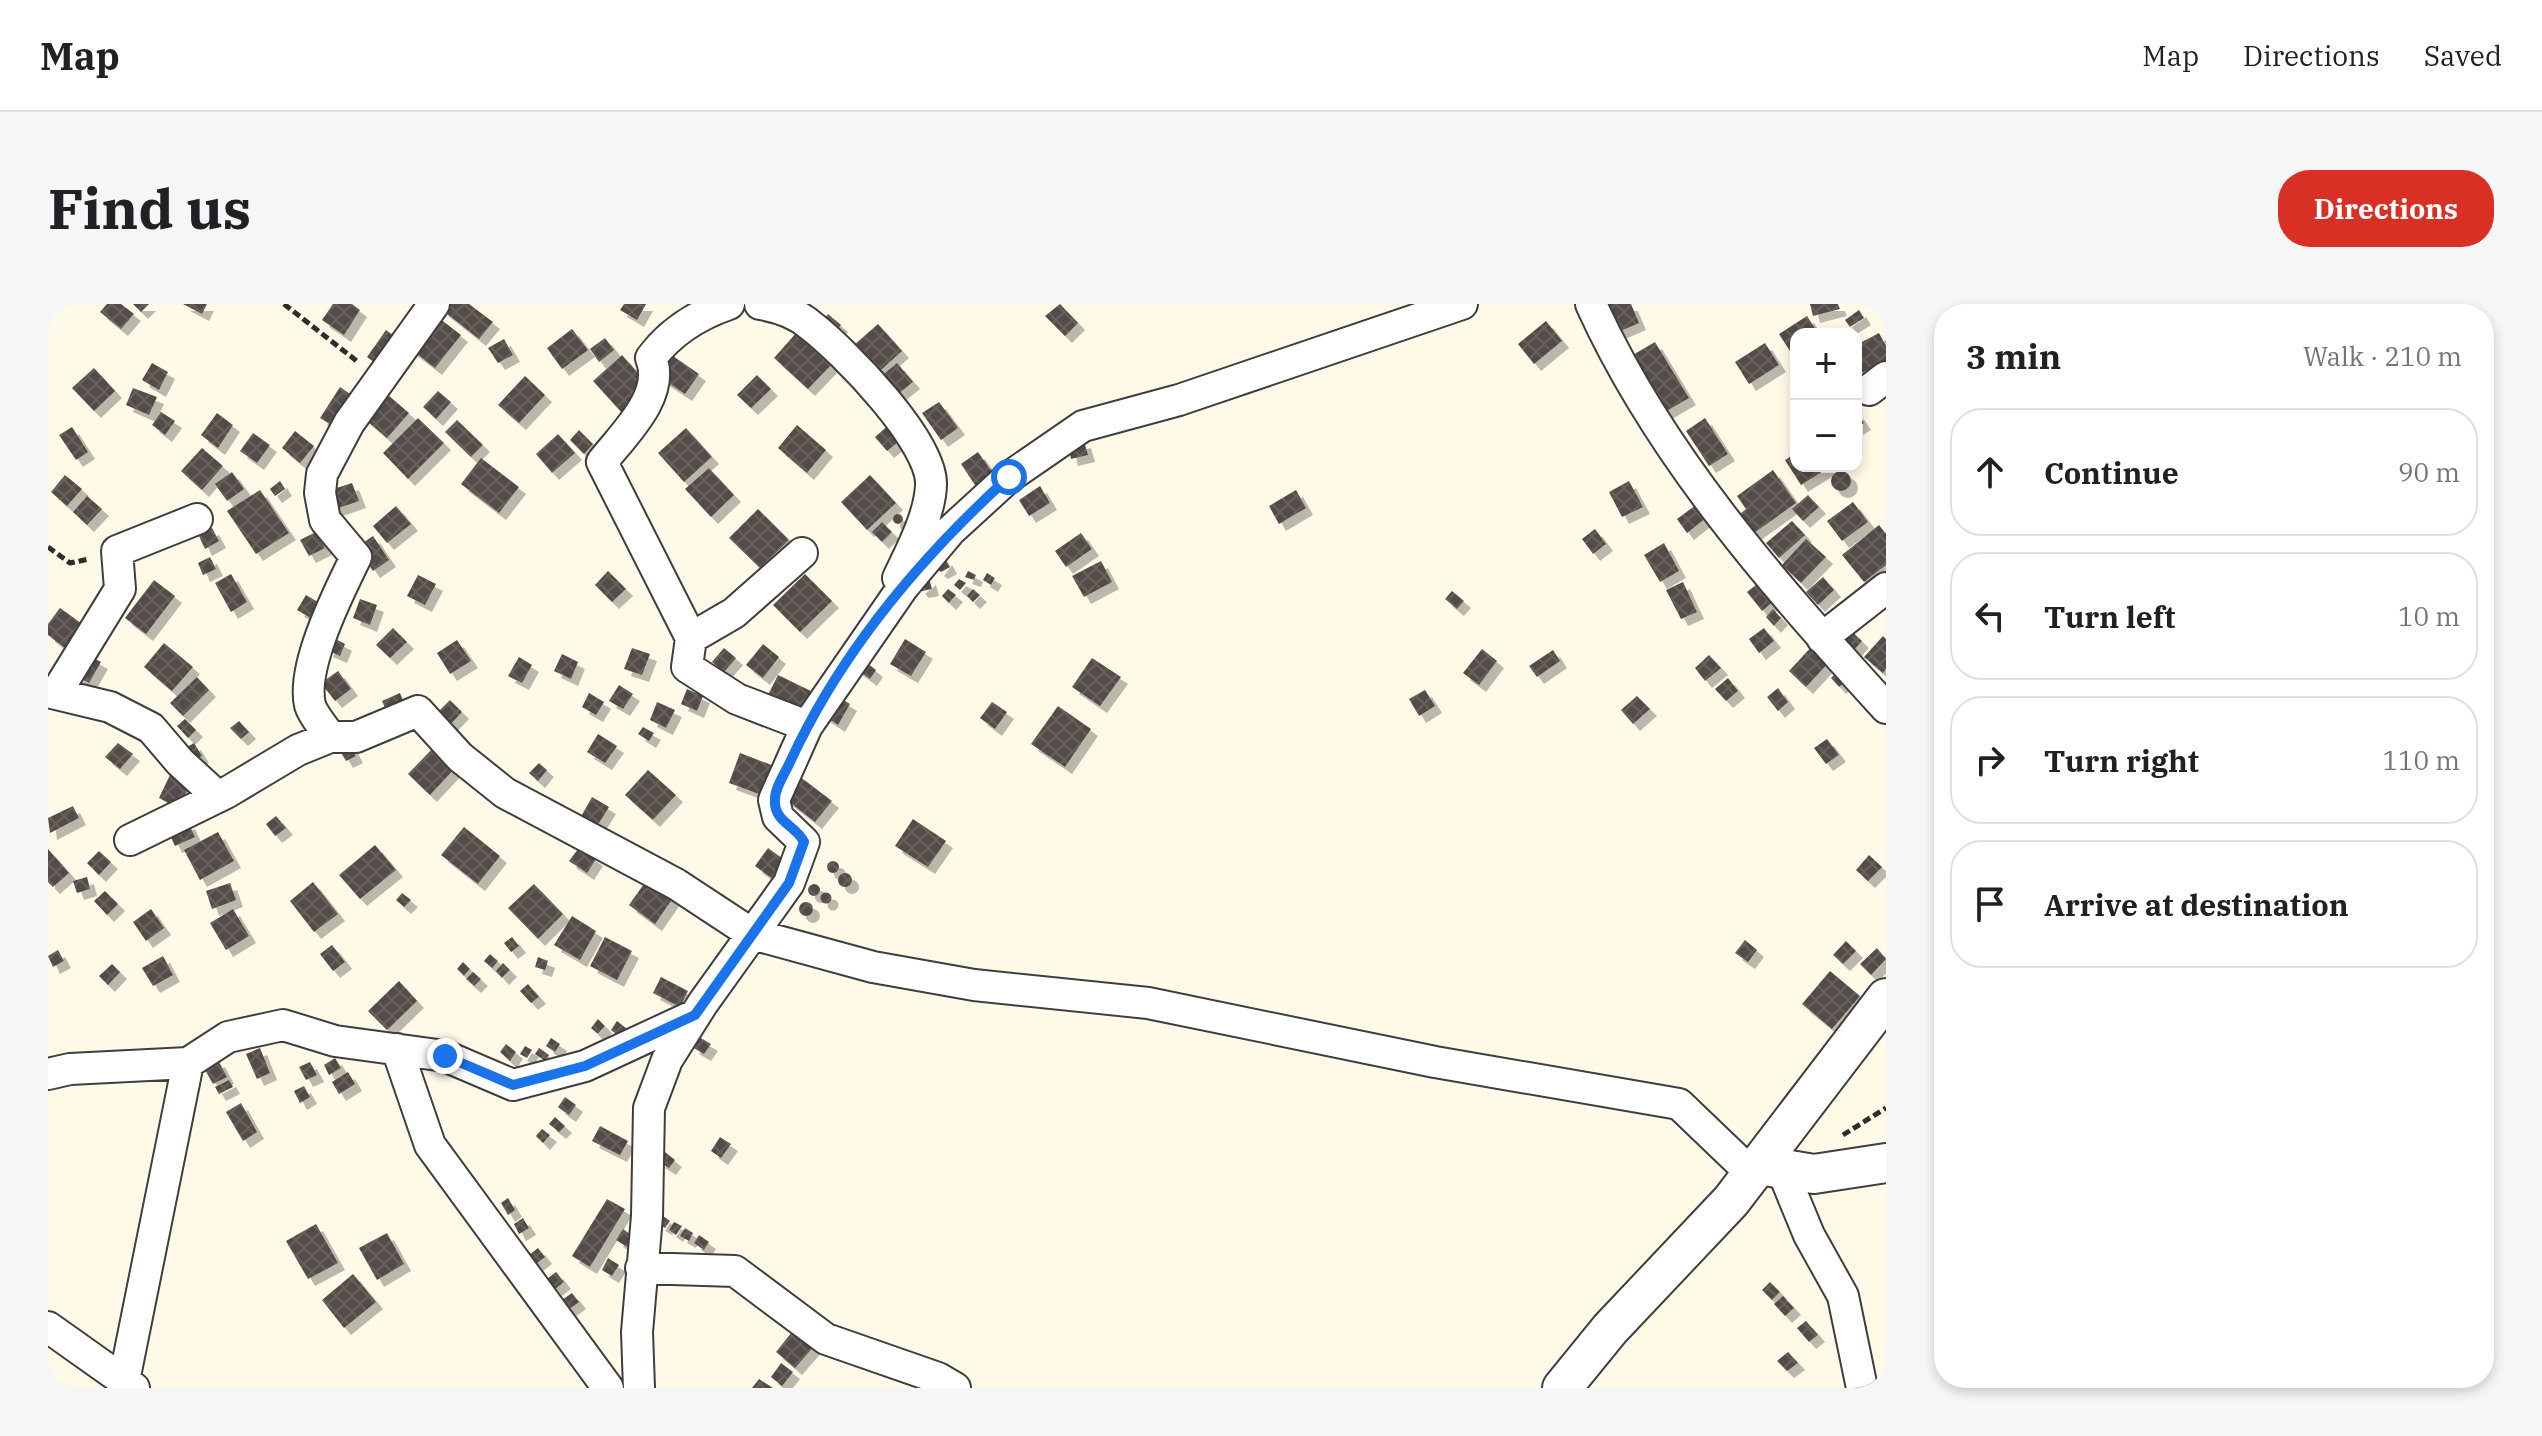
<!DOCTYPE html>
<html lang="en">
<head>
<meta charset="utf-8">
<style>
	body { margin:0; font-family:"IBM Plex Serif",serif; background:#f6f6f6; color:#202124 }
	.controls { position:absolute; right:24px; top:24px; display:grid; overflow:hidden; border-radius:16px; box-shadow:0 4px 12px #0003 }
	.controls button { width:72px; height:72px; display:grid; place-items:center; padding:0; border:0; border-bottom:2px solid #e0e0e0; background:#fff; color:#202124; font:40px sans-serif }
	.stop { position:absolute; width:24px; height:24px; margin:-18px; border:6px solid #1a73e8; border-radius:50%; background:#fff }
	.stop.end { background:#1a73e8; border-color:#fff; box-shadow:0 2px 8px #0008 }
	.list { margin:0; padding:0; list-style:none }
	h2 { display:flex; justify-content:space-between; align-items:center; height:104px; margin:0; padding:0 32px; font-size:34px }
	h2 small { font-size:26px; font-weight:400; color:#757577 }
	.list li { display:grid; grid-template-columns:52px 1fr auto; gap:24px; align-items:center; box-sizing:border-box; height:128px; margin:0 16px 16px; padding:0 16px; border:2px solid #e0e0e0; border-radius:32px }
	.list b { display:block; font-size:30px; white-space:nowrap }
	.list em { font-size:26px; font-style:normal; color:#757577 }
	.icon { flex:none; width:44px; height:44px; fill:none; stroke:currentColor; stroke-width:2; stroke-linecap:round; stroke-linejoin:round }
	.map { position:relative; flex:none; width:1838px; height:1084px; overflow:hidden; border-radius:32px }
	header { display:flex; align-items:center; gap:48px; box-sizing:border-box; height:112px; padding:0 40px; background:#fff; border-bottom:2px solid #e0e0e0 }
	header strong { font-size:38px }
	nav { display:flex; gap:44px; margin-inline-start:auto; font-size:28px }
	.intro { display:flex; align-items:center; justify-content:space-between; box-sizing:border-box; height:192px; padding:0 48px }
	h1 { margin:0; font-size:56px }
	.button { padding:20px 36px; border-radius:32px; background:#d93025; color:#fff; font-size:28px; font-weight:700 }
	main { display:flex; gap:48px; padding:0 48px }
	aside { flex:1; background:#fff; border-radius:32px; box-shadow:0 4px 12px #0003 }
	.map>svg:first-child { display:block }
	.building { fill:url(#building-cross-hatch); filter:url(#shadow) }
	.lines { fill:none; stroke-linecap:round; stroke-linejoin:round }
	.minor-casing { stroke:#3e3e3e; stroke-width:34 }
	.tertiary-casing { stroke:#3e3e3e; stroke-width:42 }
	.path { stroke:#2d2d2d; stroke-width:5; stroke-dasharray:8 4; stroke-linecap:butt }
	.minor { stroke:#fff; stroke-width:30 }
	.tertiary { stroke:#fff; stroke-width:38 }
	.route { stroke:#1a73e8; stroke-width:10 }
</style>
</head>
<body>
<header>
<strong>Map</strong>
<nav><a>Map</a><a>Directions</a><a>Saved</a></nav>
</header>
<div class="intro"><h1>Find us</h1><a class="button">Directions</a></div>
<main>
<div class="map">
<svg width="1838" height="1084" viewBox="0 0 1838 1084">
	<defs>
		<pattern id="building-cross-hatch" width="8" height="8" patternUnits="userSpaceOnUse" patternTransform="scale(2)"><rect width="8" height="8" fill="#534c47"/><path d="M0 0l8 8M0 8l8-8" fill="none" stroke="#67615d"/></pattern>
		<filter id="shadow"><feDropShadow dx="7" dy="7" stdDeviation="0" flood-color="#0004"/></filter>
	</defs>
	<rect width="100%" height="100%" fill="#fffae8"/>
	<path class="building" d="M59 0H73L86 10 73 25 52 8Z
		M85 0H101L93 8Z
		M135 0H159L154 10Z
		M285 0H304L312 6 296 31 274 16Z
		M397 0H421L445 18 431 35 393 5Z
		M576 0H598L589 16 572 6Z
		M1012 0 1030 19 1017 32 997 12Z
		M1556 0H1583L1591 19 1568 29Z
		M1762 0H1790L1792 5 1765 12Z
		M1811 6 1816 14 1802 23 1797 16Z
		M780 10 793 21 783 34 770 23Z
		M387 11 413 31 387 64 361 44Z
		M1759 12 1771 30H1748V50L1745 52 1731 30Z
		M1498 17 1514 37 1486 60 1470 40Z
		M830 20 854 47 824 74 799 47Z
		M524 25 540 46 514 65 499 44Z
		M338 26 354 38 334 64 319 53Z
		M749 28 784 60 760 85 726 54Z
		M1831 29 1838 42V56L1808 72V41Z
		M557 34 566 46 551 58 542 45Z
		M456 35 465 51 450 59 440 44Z
		M1607 38 1641 94 1617 108 1583 52Z
		M1717 39 1731 61 1701 80 1687 58Z
		M574 51 603 84 574 109 545 77Z
		M625 52 651 70 637 90 611 73Z
		M104 59 120 68 111 86 94 76Z
		M849 59 865 78 845 94 829 76Z
		M46 64 67 87 46 107 24 84Z
		M709 71 723 85 703 104 689 91Z
		M477 72 497 91 471 119 450 101Z
		M292 83 311 96 291 126 272 114Z
		M85 84 109 93 101 111 78 101Z
		M333 85 361 109 339 134 311 110Z
		M390 87 403 98 388 115 375 103Z
		M891 98 910 124 893 136 874 109Z
		M1808 107 1816 119 1808 124Z
		M113 108 127 117 117 131 104 121Z
		M169 109 185 121 170 144 153 131Z
		M370 114 396 139 360 175 335 149Z
		M1657 114 1680 150 1661 162 1638 127Z
		M409 116 435 141 423 153 397 128Z
		M843 119 855 134 839 147 827 133Z
		M749 121 778 146 759 169 730 144Z
		M24 123 40 148 28 156 11 131Z
		M638 124 664 153 636 178 610 149Z
		M531 126 545 140 536 150 522 136Z
		M247 127 266 142 252 159 234 144Z
		M205 129 222 141 209 159 192 147Z
		M510 130 527 149 504 169 488 150Z
		M1036 137 1040 151 1023 155 1020 141Z
		M154 144 175 162 154 186 133 167Z
		M930 148 949 175 931 187 913 160Z
		M1748 149V162H1783L1753 181 1737 156Z
		M433 154 471 183 451 209 413 180Z
		M661 164 686 191 663 213 637 185Z
		M1725 166 1748 199 1706 229 1692 210 1698 205 1689 192Z
		M1783 177a10 10 0 1 1 20 0a10 10 0 1 1-20 0Z
		M184 168 196 185 179 197 167 180Z
		M17 171 34 185 19 202 3 188Z
		M822 171 848 199 819 226 793 198Z
		M232 177 237 185 227 192 222 185Z
		M1581 177 1595 203 1574 213 1561 188Z
		M304 179 311 197 282 207 276 188Z
		M992 182 1002 199 981 212 971 196Z
		M212 186 241 229 208 250 179 207Z
		M1248 186 1258 204 1231 220 1221 202Z
		M1760 191 1771 203 1755 217 1744 205Z
		M39 192 54 205 39 221 25 208Z
		M1805 198 1820 218 1794 237 1779 217Z
		M1648 201 1658 214 1639 229 1629 215Z
		M348 202 363 220 339 239 325 222Z
		M710 205 741 236 712 264 681 234Z
		M845 215a5 5 0 1 1 10 0a5 5 0 1 1-10 0Z
		M1744 217 1757 231 1731 254 1718 239Z
		M834 218 844 228 834 238 824 228Z
		M1831 221 1838 230V261L1816 278 1794 251Z
		M164 224 171 237 157 245 151 232Z
		M1547 225 1558 240 1545 250 1534 235Z
		M268 228 277 244 261 252 252 236Z
		M1033 229 1044 245 1018 263 1007 247Z
		M325 232 341 256 325 267 309 243Z
		M1758 235 1778 253 1753 279 1734 261Z
		M1616 239 1631 267 1612 278 1596 251Z
		M162 253 168 265 155 271 150 259Z
		M897 254 902 263 893 268 889 265Z
		M1053 257 1064 278 1036 293 1024 272Z
		M560 267 578 285 564 298 547 281Z
		M920 267 928 271 926 276 917 273Z
		M939 269 947 274 943 281 935 276Z
		M183 270 199 298 183 308 167 279Z
		M757 270 784 297 752 328 725 301Z
		M370 271 388 280 377 301 359 292Z
		M1775 273 1786 286 1770 301 1758 288Z
		M881 274 884 285 874 287 870 283Z
		M911 275 918 279 912 286 906 281Z
		M106 276 127 292 98 330 77 314Z
		M1713 277 1728 295 1714 307 1699 288Z
		M1635 278 1649 308 1633 315 1618 286Z
		M900 285 908 291 901 299 894 292Z
		M925 285 932 291 925 298 919 292Z
		M1404 287 1416 297 1409 305 1397 295Z
		M258 291 275 301 266 316 249 306Z
		M312 295 329 301 322 321 305 314Z
		M12 304 40 324 22 348 0 331V320Z
		M1725 305 1733 314 1726 322 1718 313Z
		M345 324 359 338 342 354 328 341Z
		M1716 324 1726 337 1711 349 1701 335Z
		M1801 325 1814 337 1805 347 1792 336Z
		M1835 332 1838 335V365L1835 369 1816 353Z
		M284 333 297 340 292 352 278 346Z
		M857 335 878 348 863 372 842 360Z
		M409 336 423 357 402 370 389 349Z
		M116 339 145 363 124 387 96 363Z
		M1767 339 1784 355 1758 383 1741 367Z
		M715 340 731 353 715 374 698 361Z
		M584 344 602 350 594 371 576 365Z
		M676 344 688 354 676 368 664 358Z
		M1434 345 1449 357 1431 381 1415 369Z
		M1505 346 1512 357 1489 373 1481 362Z
		M514 350 530 358 523 375 506 367Z
		M40 351 53 358 41 379 28 372Z
		M1661 351 1673 364 1657 377 1647 364Z
		M471 353 484 361 474 379 460 372Z
		M1044 354 1073 373 1052 402 1024 383Z
		M814 355 828 366 822 375 807 364Z
		M290 367 303 385 287 397 273 379Z
		M1790 367 1799 376 1791 383 1783 374Z
		M730 371 765 388 752 414 717 397Z
		M149 373 161 386 135 412 122 399Z
		M1680 374 1690 387 1678 397 1667 385Z
		M571 381 585 390 575 405 561 397Z
		M1730 384 1740 398 1730 407 1719 393Z
		M639 385 655 392 649 407 633 400Z
		M1377 386 1387 402 1371 412 1361 395Z
		M352 389 358 404 340 411 334 397Z
		M541 389 556 398 548 411 534 403Z
		M784 389 802 400 790 421 772 409Z
		M1589 392 1602 405 1585 420 1573 406Z
		M402 396 414 408 398 425 385 413Z
		M609 398 627 406 618 424 602 416Z
		M944 398 959 408 947 425 932 414Z
		M1010 402 1043 425 1017 463 983 440Z
		M137 415 148 426 140 434 129 422Z
		M191 417 201 428 193 435 182 424Z
		M595 423 606 429 601 437 590 430Z
		M550 430 569 442 557 459 539 448Z
		M1779 435 1791 451 1778 460 1766 444Z
		M70 439 85 450 72 465 57 453Z
		M146 439 154 452 141 458 134 446Z
		M301 439 308 452 298 457 291 445Z
		M387 442 408 463 382 491 360 470Z
		M692 449 726 462 714 491 681 479Z
		M491 459 499 466 490 477 481 469Z
		M600 466 628 491 605 516 577 491Z
		M122 471 142 481 130 504 111 494Z
		M751 472 784 497 767 518 735 493Z
		M544 493 561 503 546 527 530 518Z
		M25 502 31 514 2 529 0 514Z
		M228 512 238 524 227 532 218 520Z
		M865 515 898 537 880 563 847 542Z
		M140 518 147 533 127 542 120 527Z
		M416 523 452 552 430 580 393 551Z
		M170 528 186 557 152 576 136 546Z
		M327 541 348 566 312 595 291 571Z
		M531 544 548 555 539 569 521 557Z
		M720 544 738 557 725 575 707 562Z
		M0 545 21 569 5 583 0 578Z
		M51 547 63 558 51 571 39 559Z
		M1821 551 1834 563 1820 577 1808 566Z
		M779 563a6 6 0 1 1 12 0a6 6 0 1 1-12 0Z
		M790 576a7 7 0 1 1 14 0a7 7 0 1 1-14 0Z
		M39 573 42 585 29 589 25 577Z
		M601 573 627 591 607 620 581 601Z
		M265 578 290 610 266 628 242 597Z
		M182 579 188 596 164 605 158 587Z
		M760 586a6 6 0 1 1 12 0a6 6 0 1 1-12 0Z
		M486 580 515 610 490 635 460 604Z
		M57 587 70 600 59 611 46 597Z
		M772.5 594a5.5 5.5 0 1 1 11 0a5.5 5.5 0 1 1-11 0Z
		M354 589 363 596 356 603 348 596Z
		M751 605a7 7 0 1 1 14 0a7 7 0 1 1-14 0Z
		M103 605 116 624 98 637 85 618Z
		M185 605 201 632 178 646 162 619Z
		M524 612 548 627 532 656 506 641Z
		M464 633 471 642 463 648 456 639Z
		M557 633 584 647 569 676 542 662Z
		M1697 636 1709 646 1700 658 1687 649Z
		M1798 637 1808 647 1795 660 1785 651Z
		M284 641 297 658 285 667 272 650Z
		M1829 644 1838 655 1823 671 1812 660Z
		M10 646 16 657 5 663 0 652Z
		M442 650 450 657 444 664 436 657Z
		M115 652 125 671 105 682 94 664Z
		M490 653 500 657 497 666 487 663Z
		M415 658 422 665 416 672 409 665Z
		M455 659 462 666 454 674 448 667Z
		M64 660 72 668 60 681 51 672Z
		M1782 667 1812 692 1784 725 1754 700Z
		M425 668 433 675 426 682 418 675Z
		M613 673 640 687 632 703 605 689Z
		M351 677 369 697 339 726 320 707Z
		M480 680 491 693 483 699 472 687Z
		M550 715 557 722 550 730 543 724Z
		M569 717 578 724 571 732 563 726Z
		M651 733 663 740 656 750 644 743Z
		M503 734 512 740 507 748 498 742Z
		M458 740 468 748 462 757 452 748Z
		M477 742 484 746 479 754 472 750Z
		M212 744 222 769 209 775 198 750Z
		M491 744 501 751 497 757 487 750Z
		M287 754 293 764 281 771 276 761Z
		M170 756 179 773 165 780 156 764Z
		M262 758 269 771 258 776 251 763Z
		M300 768 307 780 291 790 284 778Z
		M181 776 185 783 171 790 167 783Z
		M256 782 262 793 252 799 246 787Z
		M517 793 528 801 521 811 510 803Z
		M193 799 209 828 195 837 178 808Z
		M507 813 517 822 511 828 501 820Z
		M552 822 580 837 572 851 544 837Z
		M494 825 502 831 495 839 488 832Z
		M672 833 683 840 673 854 663 847Z
		M617 848 627 856 621 864 610 857Z
		M460 894 467 906 460 911 453 899Z
		M559 895 577 905 542 963 524 952Z
		M615 912 622 917 617 924 610 920Z
		M475 914 481 924 471 930 466 920Z
		M626 918 634 922 628 931 621 926Z
		M268 920 290 959 260 975 238 937Z
		M637 924 645 929 641 937 632 932Z
		M575 925 586 933 579 943 568 936Z
		M339 929 356 960 329 976 311 944Z
		M651 931 661 938 656 946 646 939Z
		M490 944 497 953 488 960 481 951Z
		M560 954 571 961 564 972 554 966Z
		M508 968 516 978 507 985 499 975Z
		M305 970 328 998 296 1024 274 996Z
		M1722 978 1732 988 1724 996 1714 986Z
		M524 989 531 998 520 1006 514 996Z
		M1735 992 1746 1004 1737 1012 1726 1000Z
		M1758 1017 1770 1031 1761 1038 1749 1024Z
		M748 1023 768 1040 747 1064 728 1048Z
		M1740 1048 1750 1059 1739 1067 1729 1057Z
		M733 1059 745 1068 734 1082 723 1073Z
		M711 1075 725 1084H704Z"/>
	<g class="lines">
		<g class="minor-casing">
			<path id="minor" d="M681 0C649 11 623 27 603 54 618 91 576 130 554 158L643 334 639 363 689 395 759 422
				M712 0C730 3 748 9 762 21 796 47 885 138 883 181 882 211 863 247 850 274
				M1543 0C1611 151 1727 282 1838 404
				M1821 86 1838 73
				M643 334 686 309 754 249
				M1774 334 1838 284
				M0 388 62 403 103 424 132 458 169 492
				M8 389 72 285 69 247 149 215
				M282 433C277 424 265 412 262 401 253 362 291 288 308 253L277 216 272 189 274 170 301 119 386 0
				M82 536 178 489 250 446 282 433H308L370 407 412 453 457 489 628 580 704 630 825 663 926 681 1100 699 1387 758 1631 800 1704 870
				M349 745 382 841 560 1084
				M0 770 22 765 140 759 180 733 235 721 287 737 397 752 465 781 537 762 647 711
				M1735 868 1761 931 1795 992 1814 1084
				M593 964 687 967 778 1035 890 1074 907 1084
				M0 1023 86 1084
				M76 1077 140 759
				M591 1084 589 1028 599 912 601 804 619 756 655 699 741 579 756 538 730 513 726 496 759 422 855 283 902 227 961 173 1035 122 1131 96 1414 0"/>
		</g>
		<g class="tertiary-casing">
			<path id="tertiary" d="M1711 861 1766 870 1838 859
				M1514 1084 1562 1025 1683 897 1838 694"/>
		</g>
		<path class="path" d="M236 0 310 58
			M0 243 22 259 41 255
			M1795 831 1838 804"/>
		<use href="#minor" class="minor"/>
		<use href="#tertiary" class="tertiary"/>
	</g>
	<g class="lines">
		<path class="route" d="M397 752 465 781 537 762 647 711 741 579 756 538C748 521 725 518 727 495 727 483 738 468 743 456 793 348 874 252 961 173"/>
	</g>
</svg>
<div class="controls">
<button>+</button>
<button>−</button>
</div>
<div class="stop" style="left:961px;top:173px"></div>
<div class="stop end" style="left:397px;top:752px"></div>
</div>
<aside>
<h2>3 min<small>Walk · 210 m</small></h2>
<ul class="list">
<li><svg class="icon" aria-label="ahead" viewBox="0 0 24 24"><path d="M12 20V5M6 11l6-6 6 6"/></svg><div><b>Continue</b></div><em>90 m</em></li>
<li><svg class="icon" aria-label="left" viewBox="0 0 24 24"><path d="M17 20v-9H6M10 6l-5 5 5 5"/></svg><div><b>Turn left</b></div><em>10 m</em></li>
<li><svg class="icon" aria-label="right" viewBox="0 0 24 24"><path d="M7 20v-9h11M14 6l5 5-5 5"/></svg><div><b>Turn right</b></div><em>110 m</em></li>
<li><svg class="icon" aria-label="arrive" viewBox="0 0 24 24"><path d="M6 21V4h12l-3 4 3 4H6"/></svg><div><b>Arrive at destination</b></div></li>
</ul>
</aside>
</main>
</body>
</html>
